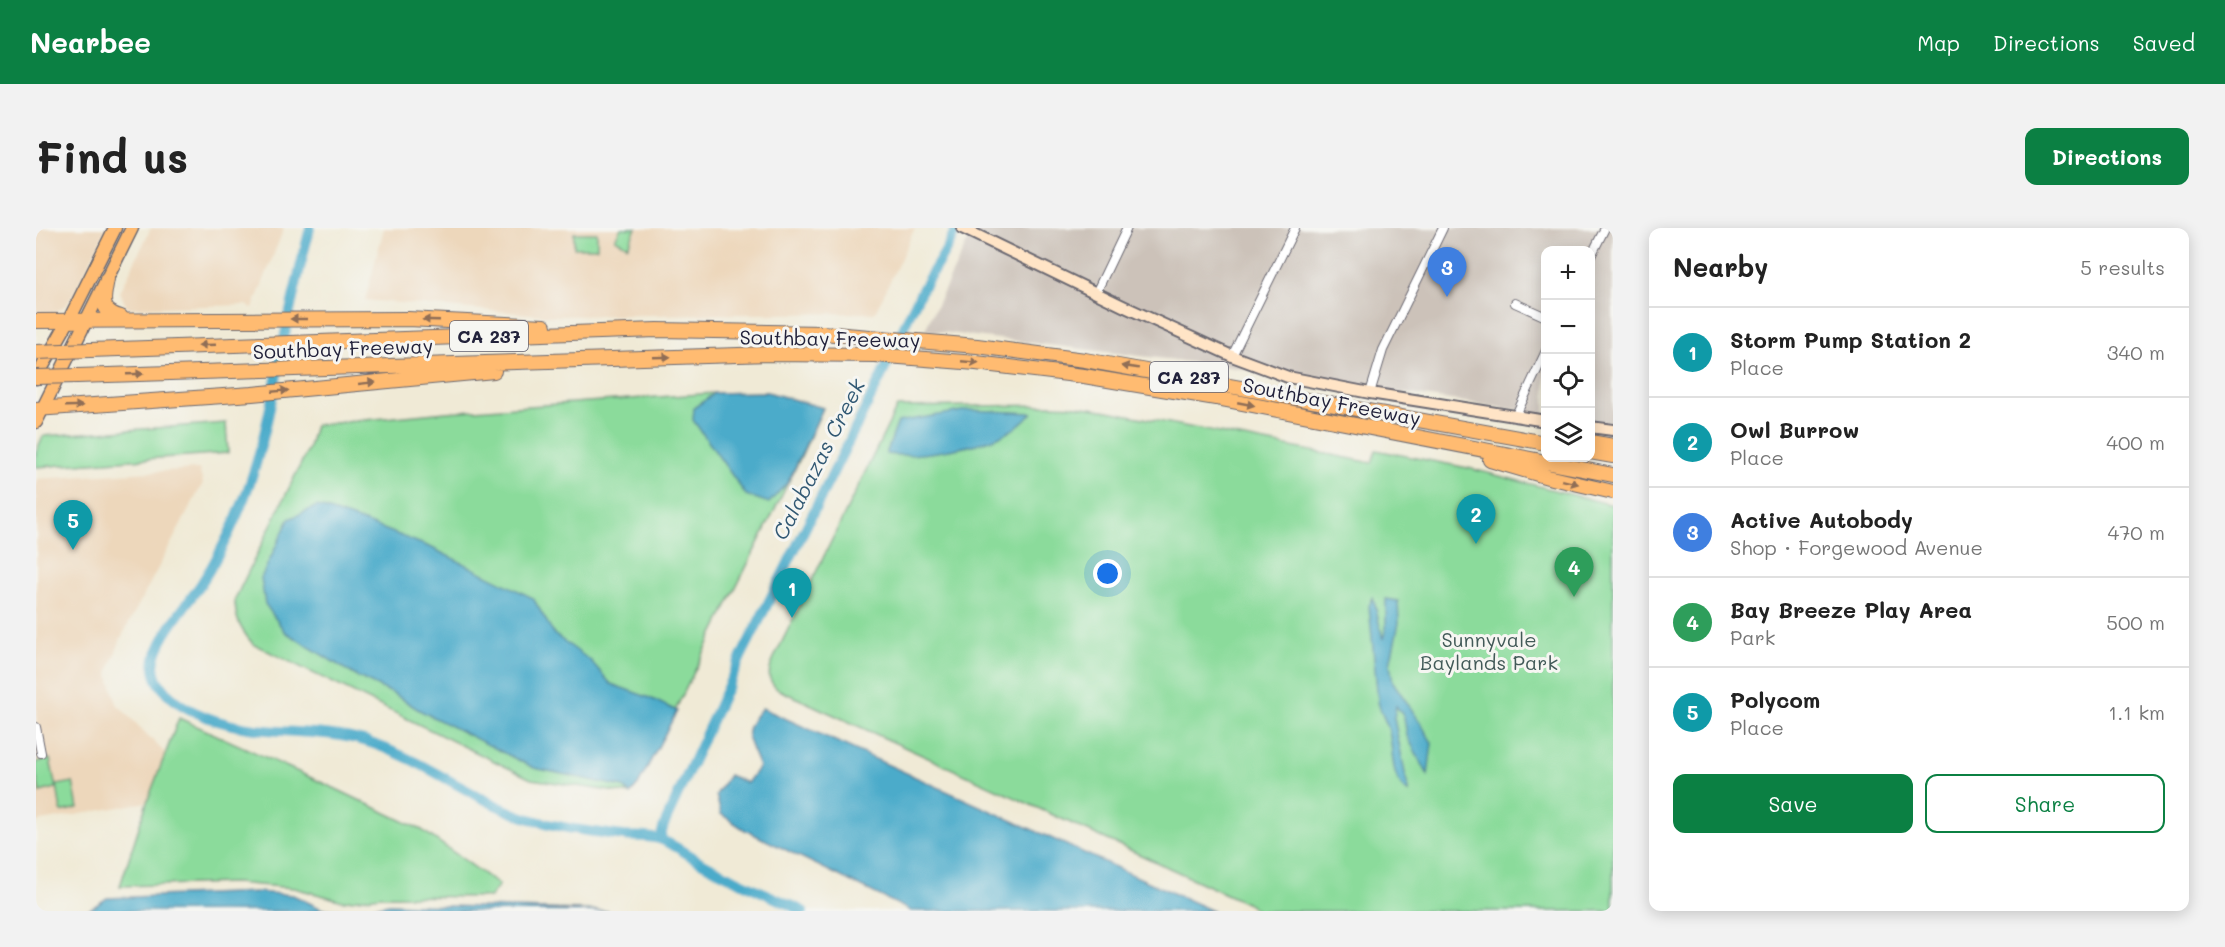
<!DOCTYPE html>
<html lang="en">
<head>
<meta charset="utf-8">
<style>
	body { margin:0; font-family:Mali,sans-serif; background:#f2f2f2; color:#222 }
	.controls { position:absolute; right:18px; top:18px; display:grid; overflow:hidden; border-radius:12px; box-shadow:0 3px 15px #0003 }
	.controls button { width:54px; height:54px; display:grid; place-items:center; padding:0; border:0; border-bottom:2px solid #e0e0e0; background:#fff; color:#222; font:30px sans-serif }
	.you { position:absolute; left:1072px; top:346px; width:21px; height:21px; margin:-15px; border:4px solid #fff; border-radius:50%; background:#1a73e8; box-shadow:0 0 0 9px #1a73e833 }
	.badge { display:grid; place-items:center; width:39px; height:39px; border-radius:50%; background:#0b8043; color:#fff; font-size:20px; font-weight:700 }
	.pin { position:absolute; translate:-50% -50px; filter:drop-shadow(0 2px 3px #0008) }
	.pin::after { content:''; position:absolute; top:32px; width:21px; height:18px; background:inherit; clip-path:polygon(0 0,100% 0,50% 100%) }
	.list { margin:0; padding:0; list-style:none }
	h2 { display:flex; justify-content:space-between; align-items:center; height:78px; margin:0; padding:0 24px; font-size:26px }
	h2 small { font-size:20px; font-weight:400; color:#767676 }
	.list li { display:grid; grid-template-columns:39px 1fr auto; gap:18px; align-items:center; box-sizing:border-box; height:90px; padding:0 24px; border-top:2px solid #e0e0e0 }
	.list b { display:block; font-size:22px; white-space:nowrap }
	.list p { margin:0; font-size:20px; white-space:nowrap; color:#767676 }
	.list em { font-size:20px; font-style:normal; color:#767676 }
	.actions { display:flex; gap:12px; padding:18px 24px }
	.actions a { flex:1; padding:14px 0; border:2px solid #0b8043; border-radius:12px; text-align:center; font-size:21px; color:#0b8043 }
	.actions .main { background:#0b8043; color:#fff }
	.icon { flex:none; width:33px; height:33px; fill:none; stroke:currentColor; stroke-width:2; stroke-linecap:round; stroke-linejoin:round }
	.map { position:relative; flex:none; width:1577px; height:683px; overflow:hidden; border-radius:12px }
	header { display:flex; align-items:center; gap:36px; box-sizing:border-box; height:84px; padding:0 30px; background:#0b8043; color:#fff }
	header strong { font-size:28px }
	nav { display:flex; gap:33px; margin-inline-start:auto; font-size:21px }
	.intro { display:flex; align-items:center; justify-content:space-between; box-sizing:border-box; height:144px; padding:0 36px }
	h1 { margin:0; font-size:42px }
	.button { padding:15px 27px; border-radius:12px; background:#0b8043; color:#fff; font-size:21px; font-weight:700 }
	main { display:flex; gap:36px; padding:0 36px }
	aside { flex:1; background:#fff; border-radius:12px; box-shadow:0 3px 15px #0003 }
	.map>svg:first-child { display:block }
	.built { fill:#edd7bb }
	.industrial { fill:#ccc2b9 }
	.green { fill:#8bdb9b; stroke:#567e6b; stroke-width:1.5 }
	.water { fill:#4babca; stroke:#366682; stroke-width:1.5 }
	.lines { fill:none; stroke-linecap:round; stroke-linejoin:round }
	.river { stroke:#4babca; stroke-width:10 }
	.street-casing { stroke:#6a6871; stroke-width:10 }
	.secondary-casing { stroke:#6a6871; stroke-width:14 }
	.primary-casing { stroke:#6a6871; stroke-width:15 }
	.highway-casing { stroke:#6a6871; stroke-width:16 }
	.street { stroke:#fff; stroke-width:8 }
	.secondary { stroke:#ffe4c6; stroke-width:10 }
	.primary { stroke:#ffbb71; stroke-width:12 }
	.highway { stroke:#ffbb71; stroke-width:14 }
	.highway-bridge-casing { stroke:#6a6871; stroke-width:16; stroke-linecap:butt }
	.highway-bridge { stroke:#ffbb71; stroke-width:14 }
	.oneway { fill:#906e56 }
	.labels { text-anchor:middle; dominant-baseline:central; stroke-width:6; stroke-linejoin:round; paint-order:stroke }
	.shield { fill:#f6f6f2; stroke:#626272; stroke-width:1.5 }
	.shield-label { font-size:18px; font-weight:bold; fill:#22223b }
	.street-label { font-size:20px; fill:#22223b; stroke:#f6f6f2 }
	.park-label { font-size:20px; fill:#425a58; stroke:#f6f6f2 }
	.water-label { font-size:21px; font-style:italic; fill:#325974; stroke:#f6f6f2 }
</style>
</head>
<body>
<header>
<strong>Nearbee</strong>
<nav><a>Map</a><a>Directions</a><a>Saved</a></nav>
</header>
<div class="intro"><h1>Find us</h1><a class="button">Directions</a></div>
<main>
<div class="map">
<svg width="1577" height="683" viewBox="0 0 1577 683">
	<rect width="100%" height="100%" fill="#f6f6f2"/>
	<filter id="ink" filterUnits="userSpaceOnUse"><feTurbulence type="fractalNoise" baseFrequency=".0167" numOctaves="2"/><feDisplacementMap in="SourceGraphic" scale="12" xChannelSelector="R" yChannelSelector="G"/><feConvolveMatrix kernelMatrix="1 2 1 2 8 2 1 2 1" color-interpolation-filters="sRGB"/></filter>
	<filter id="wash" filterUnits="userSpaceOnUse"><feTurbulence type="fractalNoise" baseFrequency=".008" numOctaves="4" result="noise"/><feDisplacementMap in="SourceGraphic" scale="24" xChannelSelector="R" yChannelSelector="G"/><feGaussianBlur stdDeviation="1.35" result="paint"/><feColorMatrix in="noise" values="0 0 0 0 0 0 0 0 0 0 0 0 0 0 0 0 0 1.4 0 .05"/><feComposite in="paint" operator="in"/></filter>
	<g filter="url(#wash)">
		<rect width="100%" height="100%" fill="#f0ead6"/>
		<path class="built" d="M0 0H71L32 76 16 86H0Z
			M115 0H248L217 80 209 77 91 80 84 64Z
			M348 0H879L839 85 516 88 329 72Z
			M163 241 167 255 85 410 72 445 81 476 130 526 111 574 0 594V251Z"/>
		<path class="industrial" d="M938 0H1577V196L1555 193 1554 22H1510L1509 186 1179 137 889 102Z"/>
		<path class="green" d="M585 0H600L592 18 579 11Z
			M538 5H561V20H538Z
			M731 164 787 180 764 231 602 557 594 566 495 551 217 416C204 401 199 391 199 371L273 219 279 197 410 184 679 165Z
			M1016 177 1042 178 1072 183 1336 235 1340 222 1432 240 1577 277V683H1221L1212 676 741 461C731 451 732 445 737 432L861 179Z
			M190 195 192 225 0 239V224L7 208Z
			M143 490 300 561 386 602 463 657 454 669 345 668 307 673 258 660 199 655 84 658 111 574Z
			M14 531 20 560 4 564 0 547V534Z
			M37 554 42 580 25 584 21 557Z"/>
		<path class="water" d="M731 164 787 180 752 254 733 275 710 267 657 192 658 180 679 165Z
			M932 182 996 185C989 191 982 199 974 203 947 219 880 230 850 226L862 194Z
			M281 278 345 300 396 320 497 370 518 406 555 433 575 456 614 470 641 483 602 557 594 566 587 559 498 540 383 482 358 466 320 448 249 404 229 376 225 350 253 291Z
			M1337 369 1347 411 1350 400V371L1362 373 1363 395 1354 436 1357 454 1384 494 1396 515 1392 547 1371 508 1368 489 1360 478 1358 490 1373 565C1352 551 1359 522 1352 500 1349 491 1344 484 1342 473L1333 378Z
			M726 480 1177 683H875L709 602 685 586 680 567 693 547 711 555 723 539C712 510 703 505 726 480Z
			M221 664 257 667 286 681 315 683 353 676 573 683H51L71 670Z"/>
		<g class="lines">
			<path class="river" d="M274 0C264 39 255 77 247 116 235 174 226 232 201 288 191 311 179 334 165 356 151 377 119 412 118 438 118 459 141 476 159 484 216 512 271 497 328 513 382 529 426 564 477 585 512 599 551 603 588 608 599 609 612 608 623 611 637 615 651 627 665 634 698 652 733 667 767 683
				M624 611 628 597 706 427 850 139C862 111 874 84 888 58 899 39 913 21 920 0"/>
		</g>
	</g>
	<g filter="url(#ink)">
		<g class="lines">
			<g class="street-casing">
				<path id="street" d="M1554 30 1569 0
					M1060 65 1091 0
					M1479 75 1510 89
					M1196 128 1259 0
					M1334 165 1347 122 1407 0
					M1479 189 1510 123
					M0 499 5 525"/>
			</g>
			<g class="secondary-casing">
				<path id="secondary" d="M926 0 1087 78 1196 128 1252 149 1334 165 1510 193
					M1554 199 1577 202"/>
			</g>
			<g class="primary-casing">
				<path id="primary" d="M0 150 33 92 79 0
					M0 194 96 0"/>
			</g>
			<g class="highway-casing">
				<path id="highway" d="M71 51C68 70 62 83 85 89
					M0 93 372 91 508 98
					M54 122 621 102 786 105 941 118 1049 132 1510 215
					M41 148 734 126 839 127 940 135 1048 148 1180 170 1577 247
					M0 181 216 166 458 143
					M1554 214 1577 218
					M1554 224 1577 228
					M1454 232 1512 249 1577 264"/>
			</g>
			<use href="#street" class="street"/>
			<use href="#secondary" class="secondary"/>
			<use href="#primary" class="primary"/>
			<use href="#highway" class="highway"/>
			<g class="highway-bridge-casing">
				<path id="highway-bridge" d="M0 124 54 122
					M0 149 41 148"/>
			</g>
			<use href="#highway-bridge" class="highway-bridge"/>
		</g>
		<defs><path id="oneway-solid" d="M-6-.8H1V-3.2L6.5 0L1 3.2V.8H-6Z" transform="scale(1.5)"/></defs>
		<g class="oneway">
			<use href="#oneway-solid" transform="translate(263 91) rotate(-180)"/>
			<use href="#oneway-solid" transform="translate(395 92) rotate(-178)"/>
			<use href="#oneway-solid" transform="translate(171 117) rotate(178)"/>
			<use href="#oneway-solid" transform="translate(626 129) rotate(-2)"/>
			<use href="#oneway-solid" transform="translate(934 134) rotate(5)"/>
			<use href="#oneway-solid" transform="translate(1094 139) rotate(-171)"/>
			<use href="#oneway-solid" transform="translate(99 146) rotate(-2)"/>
			<use href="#oneway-solid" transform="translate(331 155) rotate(-6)"/>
			<use href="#oneway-solid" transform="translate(244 163) rotate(-5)"/>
			<use href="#oneway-solid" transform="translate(1210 176) rotate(11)"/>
			<use href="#oneway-solid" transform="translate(38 178) rotate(-2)"/>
			<use href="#oneway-solid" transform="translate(1534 254) rotate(14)"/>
		</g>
	</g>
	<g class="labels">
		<g class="shield">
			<rect x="414" y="93" width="78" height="30" rx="4.5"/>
			<rect x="1114" y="134" width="78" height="30" rx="4.5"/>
		</g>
		<g class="shield-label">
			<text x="453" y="108">CA 237</text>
			<text x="1153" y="149">CA 237</text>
		</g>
		<g class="street-label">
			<text transform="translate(794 110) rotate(1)">Southbay Freeway</text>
			<text transform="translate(307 120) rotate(-2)">Southbay Freeway</text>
			<text transform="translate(1296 173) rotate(11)">Southbay Freeway</text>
		</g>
		<g class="park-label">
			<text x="1453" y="411">Sunnyvale<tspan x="1453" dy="23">Baylands Park</tspan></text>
		</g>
		<g class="water-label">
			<text transform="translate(782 231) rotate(-63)">Calabazas Creek</text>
		</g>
	</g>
</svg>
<div class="controls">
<button>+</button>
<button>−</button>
<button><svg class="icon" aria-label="locate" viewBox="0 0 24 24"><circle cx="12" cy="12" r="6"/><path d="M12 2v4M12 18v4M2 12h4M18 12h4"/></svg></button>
<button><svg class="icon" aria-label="layers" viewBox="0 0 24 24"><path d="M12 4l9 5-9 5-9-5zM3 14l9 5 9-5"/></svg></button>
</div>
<div class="you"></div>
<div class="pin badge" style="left:756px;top:390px;background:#0f9aa8">1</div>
<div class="pin badge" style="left:1440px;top:316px;background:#0f9aa8">2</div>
<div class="pin badge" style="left:1411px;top:69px;background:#3f7fe0">3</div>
<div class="pin badge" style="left:1538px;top:369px;background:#2e9e5b">4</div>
<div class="pin badge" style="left:37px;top:322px;background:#0f9aa8">5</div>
</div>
<aside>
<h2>Nearby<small>5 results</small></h2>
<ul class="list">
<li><span class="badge" style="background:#0f9aa8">1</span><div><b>Storm Pump Station 2</b><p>Place</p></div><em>340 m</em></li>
<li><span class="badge" style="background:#0f9aa8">2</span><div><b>Owl Burrow</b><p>Place</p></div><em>400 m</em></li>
<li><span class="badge" style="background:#3f7fe0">3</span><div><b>Active Autobody</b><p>Shop · Forgewood Avenue</p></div><em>470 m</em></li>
<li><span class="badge" style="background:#2e9e5b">4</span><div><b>Bay Breeze Play Area</b><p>Park</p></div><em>500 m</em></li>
<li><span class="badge" style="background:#0f9aa8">5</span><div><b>Polycom</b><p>Place</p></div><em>1.1 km</em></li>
</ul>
<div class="actions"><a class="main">Save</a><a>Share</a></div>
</aside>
</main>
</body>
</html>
